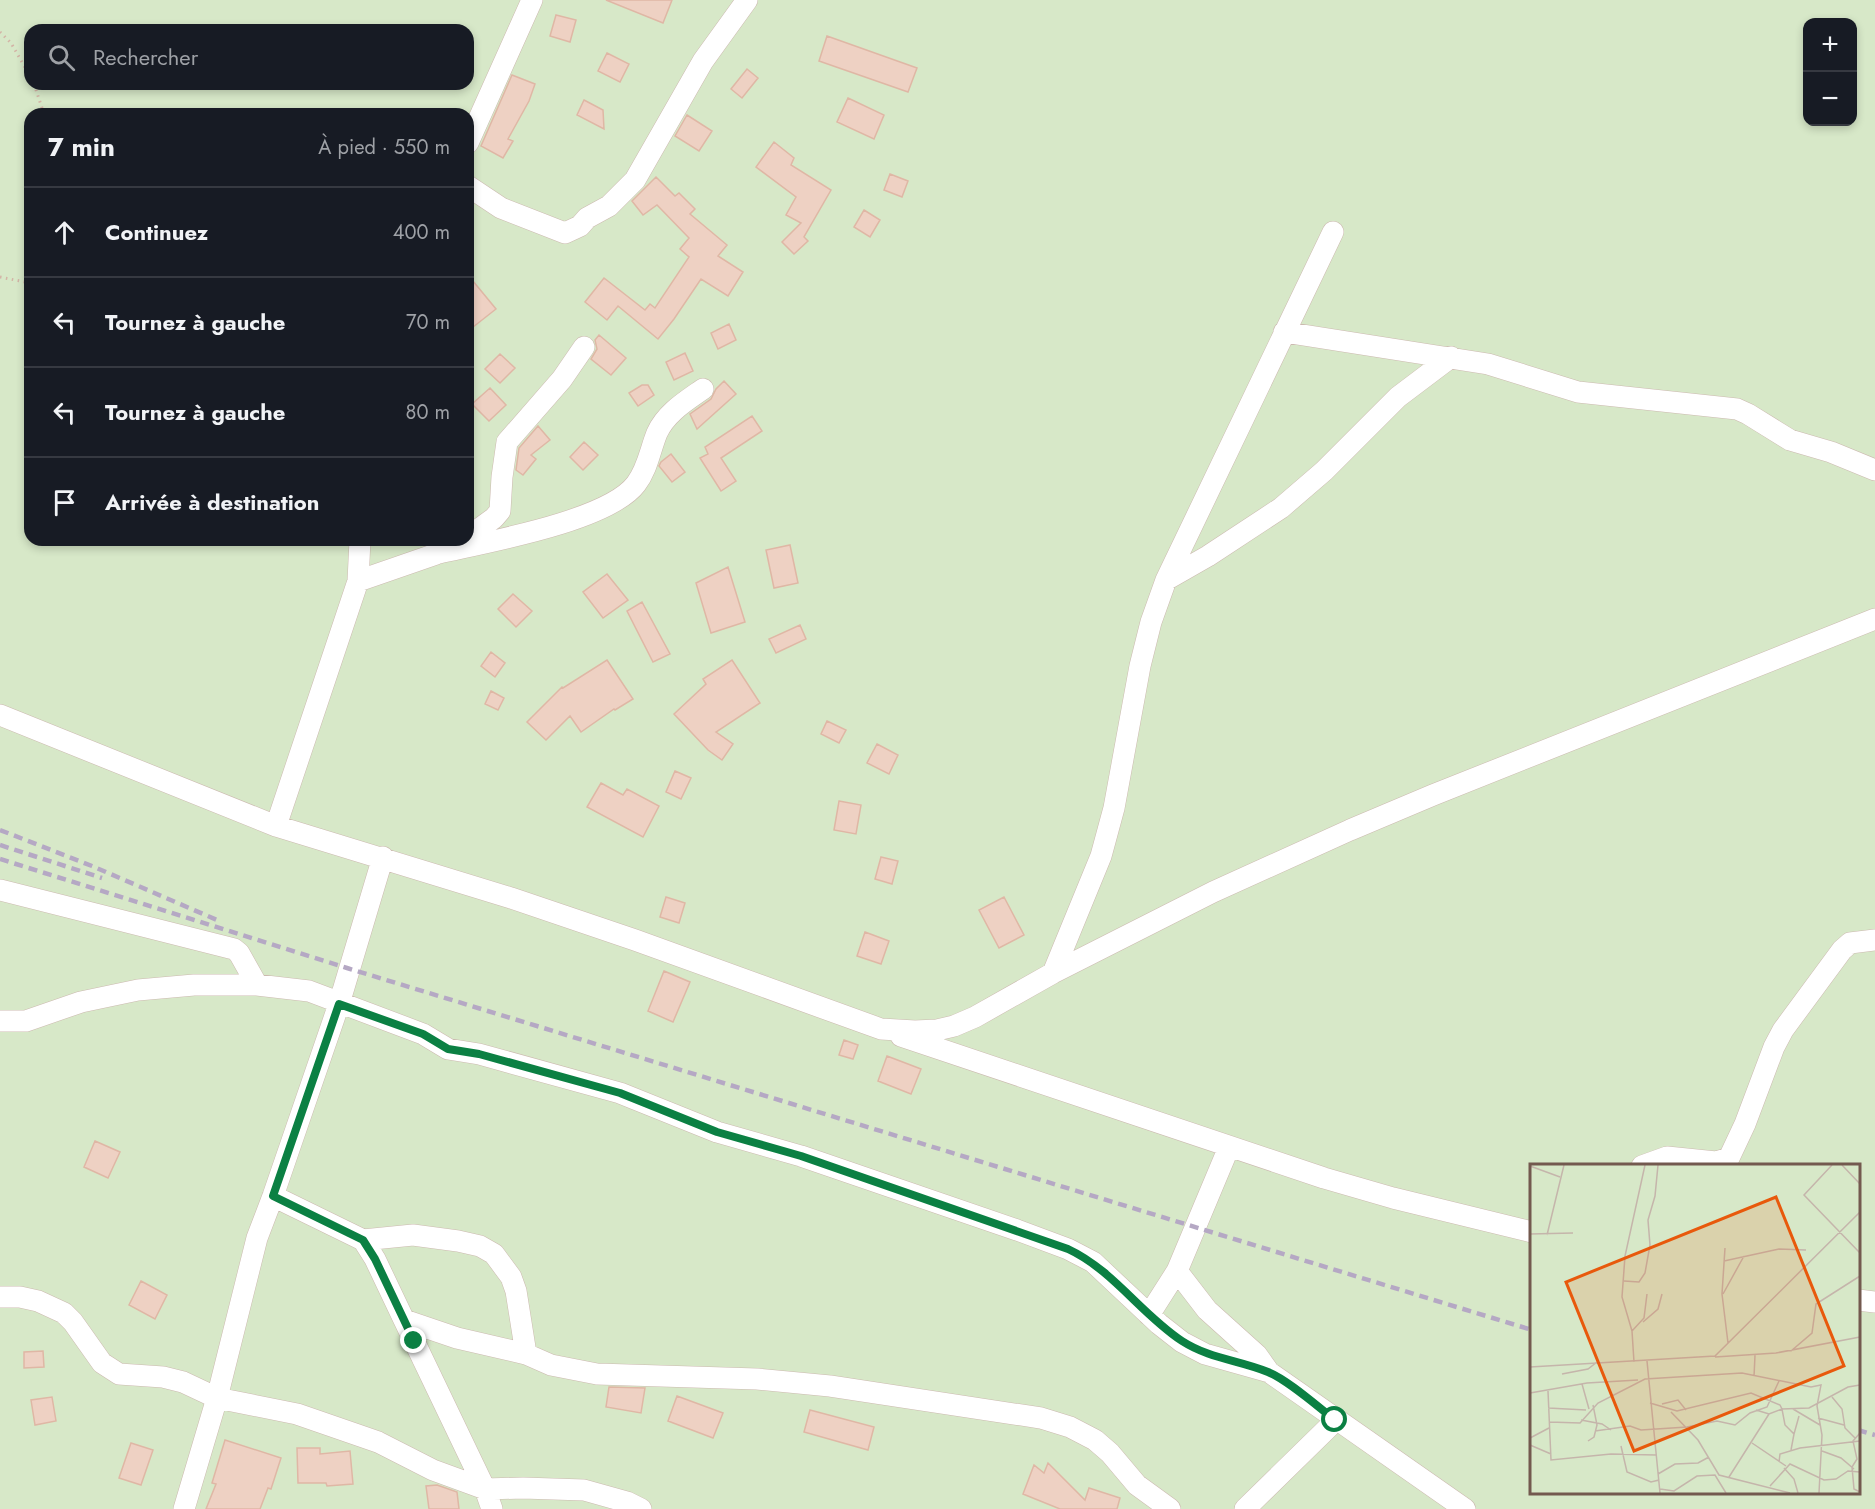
<!DOCTYPE html>
<html lang="fr">
<head>
<meta charset="utf-8">
<style>
	body { margin:0; font-family:Jost,sans-serif; background:#20242c; color:#f1f3f6 }
	.controls { position:absolute; right:18px; top:18px; display:grid; overflow:hidden; border-radius:12px; box-shadow:0 3px 9px #0003 }
	.controls button { width:54px; height:54px; display:grid; place-items:center; padding:0; border:0; border-bottom:2px solid #363941; background:#171b24; color:#f1f3f6; font:30px sans-serif }
	.stop { position:absolute; width:18px; height:18px; margin:-14px; border:4px solid #0b8043; border-radius:50%; background:#fff }
	.stop.end { background:#0b8043; border-color:#fff; box-shadow:0 2px 6px #0008 }
	.list { margin:0; padding:0; list-style:none }
	h2 { display:flex; justify-content:space-between; align-items:center; height:78px; margin:0; padding:0 24px; font-size:26px }
	h2 small { font-size:20px; font-weight:400; color:#9ea1a6 }
	.list li { display:grid; grid-template-columns:39px 1fr auto; gap:18px; align-items:center; box-sizing:border-box; height:90px; padding:0 24px; border-top:2px solid #363941 }
	.list b { display:block; font-size:22px; white-space:nowrap }
	.list em { font-size:20px; font-style:normal; color:#9ea1a6 }
	.icon { flex:none; width:33px; height:33px; fill:none; stroke:currentColor; stroke-width:2; stroke-linecap:round; stroke-linejoin:round }
	.map { position:relative; flex:none; width:1875px; height:1509px; overflow:hidden }
	.search { position:absolute; background:#171b24; box-shadow:0 3px 9px #0003; left:24px; top:24px; width:450px; height:66px; display:flex; align-items:center; gap:15px; box-sizing:border-box; padding:0 21px; border-radius:18px; color:#9ea1a6; font-size:22px }
	.panel { position:absolute; background:#171b24; box-shadow:0 3px 9px #0003; left:24px; top:108px; width:450px; height:438px; border-radius:18px }
	.map>svg:first-child { display:block }
	.green { fill:#d7e8c8; fill-rule:evenodd }
	.building { fill:#eed1c3; stroke:#dfb7a5; stroke-width:1.5 }
	.lines { fill:none; stroke-linecap:round; stroke-linejoin:round }
	.minor-casing { stroke:#ccbab0; stroke-width:22 }
	.path { stroke:#d3b4a6; stroke-width:3; stroke-dasharray:1.5 4.5; stroke-linecap:butt }
	.minor { stroke:#fff; stroke-width:21 }
	.rail { stroke:#b5a8c4; stroke-width:4.5; stroke-dasharray:9 6; stroke-linecap:butt }
	.route { stroke:#0b8043; stroke-width:8 }
	.inset-road { fill:none; stroke:#c5b5ab; stroke-width:1.5 }
	.view { fill:#e8590c; fill-opacity:0.15; stroke:#e8590c; stroke-width:3 }
	.inset-edge { fill:none; stroke:#73594f; stroke-width:3 }
</style>
</head>
<body>
<div class="map">
<svg width="1875" height="1509" viewBox="0 0 1875 1509">
	<rect width="100%" height="100%" fill="#fbf3e9"/>
	<path class="green" d="M0 0H1875V1509H0ZM1808 22H1852V122H1808ZM30 30H468V84H30ZM30 114H468V540H30ZM1532 1166H1858V1492H1532Z"/>
	<path class="building" d="M606 0H672L663 23Z
		M556 15 576 20 570 42 550 36Z
		M827 36 917 68 908 92 819 61Z
		M607 53 629 64 620 82 598 71Z
		M747 69 758 78 742 98 731 89Z
		M512 75 535 84 529 101 508 139 513 141 503 158 481 146Z
		M848 98 884 115 874 139 837 122Z
		M584 100 603 110 604 129 577 115Z
		M687 115 712 131 699 151 675 136Z
		M774 142 794 158 791 165 831 190 804 237 808 241 794 254 782 242 801 223 786 215 796 197 756 167Z
		M890 174 908 181 902 197 884 190Z
		M656 177 675 196 679 193 695 209 690 214 727 245 718 256 743 272 728 296 701 279 674 319 658 339 618 306 607 320 585 302 604 278 645 310 650 304 655 308 689 257 680 249 689 238 657 205 643 215 632 201Z
		M864 210 880 220 870 237 854 227Z
		M468 275 496 309 468 331Z
		M729 324 736 340 718 349 711 333Z
		M599 335 626 358 611 375 591 359 597 349 595 340Z
		M685 353 693 371 674 380 666 362Z
		M500 354 515 368 500 383 485 369Z
		M724 381 736 394 697 429 690 414 711 399 716 389Z
		M642 385H648L654 395 638 406 629 393Z
		M490 388 506 405 489 421 472 404Z
		M752 416 762 431 721 458 736 481 721 491 700 458 708 454 705 447Z
		M538 426 550 440 531 455 536 459 523 475 516 470 519 448Z
		M584 442 598 455 583 470 570 457Z
		M671 454 685 472 672 482 659 466 661 462Z
		M790 545 798 583 774 588 766 550Z
		M728 567 745 622 711 633 696 583Z
		M607 574 628 600 603 618 583 592Z
		M513 594 532 611 516 627 498 609Z
		M642 602 670 654 653 662 627 611Z
		M800 625 806 639 776 653 769 639Z
		M491 652 505 663 495 677 481 666Z
		M607 660 633 699 615 710 614 709 581 732 570 716 546 740 527 722 562 687 563 688Z
		M732 660 760 703 716 732 733 744 722 760 708 750 674 714 706 684 703 679Z
		M491 691 504 698 498 710 485 704Z
		M827 721 846 730 839 743 821 734Z
		M877 744 898 755 889 774 867 763Z
		M675 771 691 778 681 799 666 792Z
		M601 783 623 795 627 789 659 806 643 837 587 807Z
		M839 801 861 805 856 834 834 830Z
		M881 857 898 861 892 884 875 879Z
		M666 897 685 903 679 923 660 917Z
		M1004 897 1024 935 999 948 979 910Z
		M865 932 889 941 881 964 857 956Z
		M664 971 690 982 673 1022 648 1011Z
		M844 1040 858 1045 853 1059 839 1055Z
		M887 1056 921 1069 911 1094 878 1081Z
		M95 1141 120 1152 108 1178 84 1167Z
		M141 1281 167 1295 155 1319 129 1305Z
		M43 1351 44 1367 24 1368V1352Z
		M609 1387 645 1388 641 1413 606 1407Z
		M677 1396 723 1413 713 1438 668 1421Z
		M52 1397 56 1421 35 1425 31 1400Z
		M810 1410 874 1427 868 1450 804 1432Z
		M225 1440 281 1458 271 1489 268 1488 260 1509H206L216 1484 212 1483Z
		M131 1443 153 1450 141 1485 119 1478Z
		M297 1448H320V1454L350 1451 353 1484 327 1486 326 1483H298Z
		M1048 1463 1085 1500 1089 1488 1120 1498 1117 1509H1060L1023 1494 1034 1465 1044 1473Z
		M437 1485 457 1492 459 1509H429L426 1486Z"/>
	<g class="lines">
		<g class="minor-casing">
			<path id="minor" d="M468 143 532 0
				M468 186 501 208 565 233 580 226 587 218 609 206 635 180 703 61 747 0
				M1284 332 1488 364 1578 392 1737 409 1748 414 1790 440 1831 452 1875 470
				M468 537 494 518 500 511 502 477 507 442 562 379 584 347
				M439 553C487 542 608 521 636 484 648 468 650 450 657 433 666 413 686 401 703 389
				M1166 580 1208 556 1281 508 1324 471 1398 397 1451 357
				M358 581 360 540
				M0 715 276 826 511 898 635 940 881 1029 915 1031 937 1030 954 1026 975 1017 1053 973 1213 892 1350 830 1433 795 1875 619
				M276 826 358 581 436 554 453 540
				M0 890 234 949 239 953 257 985
				M1053 973 1101 856 1114 808 1140 666 1151 622 1166 580 1333 232
				M0 1021H26L81 1002 138 990 194 985H257L309 991 423 1034 448 1049 479 1054 620 1093 717 1132 801 1156 1017 1230 1068 1249 1093 1262 1159 1324 1182 1342 1205 1354 1269 1372 1465 1509
				M901 1036 1324 1178 1393 1198 1532 1232
				M1642 1166 1667 1157 1716 1162 1729 1158 1745 1124 1774 1047 1783 1030 1842 950 1850 943 1875 940
				M273 1196 363 1240 375 1259 404 1320 457 1338 526 1354 551 1365 597 1374 757 1379 830 1386 1041 1418 1070 1427 1095 1440 1110 1453 1137 1485 1170 1509
				M363 1240 413 1235 458 1241 480 1246 494 1254 511 1277 516 1291 526 1354
				M1177 1271 1207 1310 1257 1355 1269 1372
				M0 1297H20L38 1301 64 1313 73 1322 102 1363 119 1374 163 1377 183 1382 217 1398 297 1414 378 1442 433 1470 485 1489 523 1488 584 1490 627 1502 641 1509
				M1858 1300 1875 1302
				M1149 1315 1177 1271 1229 1147
				M404 1320 485 1489 492 1509
				M184 1509 217 1398 257 1238 273 1196 339 1004 383 857
				M1245 1509 1336 1420"/>
		</g>
		<path class="path" d="M0 32 11 43 30 76
			M34 84 44 114
			M0 277 30 283"/>
		<use href="#minor" class="minor"/>
		<path class="rail" d="M0 830 92 866 217 920
			M0 845 102 878
			M0 859 347 968 1532 1330
			M1858 1430 1875 1435"/>
	</g>
	<g class="lines">
		<path class="route" d="M414 1341 375 1259 363 1240 273 1196 339 1004 423 1034 448 1049 479 1054 620 1093 717 1132 801 1156 1068 1249C1113 1270 1141 1314 1182 1341 1210 1359 1239 1360 1268 1372 1288 1380 1318 1407 1335 1420"/>
	</g>
	<g transform="translate(1530 1164)">
		<rect width="330" height="330" fill="#fbf3e9"/>
		<path d="M0 1H330V329H0Z" fill="#d7e8c8"/>
		<path class="inset-road" d="M302 1 274 31 330 89M312 1 330 20M0 2 30 13M0 70 43 69M17 71 34 1M195 84 192 130 198 179M194 97 249 85 276 86M94 117 109 118 115 109 120 81 118 56 125 32 128 1M193 130 214 92M113 158 128 145 132 130M102 167 92 133 95 92 115 1M261 187 282 169 286 140 330 112M185 193 246 189 330 173M117 197 130 329M104 198 102 167 114 154 117 130M0 203 185 192 330 48M32 210 58 205 67 198M224 213 225 191M52 220 59 245M18 227 21 296 81 290 126 291M0 229 57 219 108 216M302 233 312 245 315 264 325 274M120 239 147 247 221 229 250 241 252 245 279 244 318 223 330 221M132 240 148 236 156 246M18 244 56 246M263 245 290 261M226 246 239 250 252 245 255 261 264 270 261 286M141 248 168 276 189 311 260 329M288 254 314 261M51 256 72 260 81 266M19 258 50 259 68 239 115 215 212 209 281 223 291 221 287 242 292 271 289 329M65 267 100 262 111 266 157 263 187 257 205 261 220 249 237 243 249 217M330 269 323 277 327 295 322 303 324 325 330 328M264 270 269 252M0 274 19 264M58 277 64 273 67 261 63 241M222 279 256 302M0 281 21 290M91 282 97 308 121 318 129 316M292 287 311 294 324 305M249 298 250 290 270 284 330 277M254 304 264 315 268 329M128 310 145 300 168 299 179 293M199 313 239 250M240 322 260 300 294 316 306 315 318 307 330 308M130 325 144 327 167 312 185 311 196 329"/>
		<path class="view" d="M246 33 314 202 104 287 36 118Z"/>
		<rect width="330" height="330" class="inset-edge"/>
	</g>
</svg>
<div class="controls">
<button>+</button>
<button>−</button>
</div>
<div class="stop" style="left:1335px;top:1420px"></div>
<div class="stop end" style="left:414px;top:1341px"></div>
<div class="search"><svg class="icon" aria-label="search" viewBox="0 0 24 24"><circle cx="10" cy="10" r="6"/><path d="M15 15l6 6"/></svg>Rechercher</div>
<section class="panel">
<h2>7 min<small>À pied · 550 m</small></h2>
<ul class="list">
<li><svg class="icon" aria-label="ahead" viewBox="0 0 24 24"><path d="M12 20V5M6 11l6-6 6 6"/></svg><div><b>Continuez</b></div><em>400 m</em></li>
<li><svg class="icon" aria-label="left" viewBox="0 0 24 24"><path d="M17 20v-9H6M10 6l-5 5 5 5"/></svg><div><b>Tournez à gauche</b></div><em>70 m</em></li>
<li><svg class="icon" aria-label="left" viewBox="0 0 24 24"><path d="M17 20v-9H6M10 6l-5 5 5 5"/></svg><div><b>Tournez à gauche</b></div><em>80 m</em></li>
<li><svg class="icon" aria-label="arrive" viewBox="0 0 24 24"><path d="M6 21V4h12l-3 4 3 4H6"/></svg><div><b>Arrivée à destination</b></div></li>
</ul>
</section>
</div>
</body>
</html>
